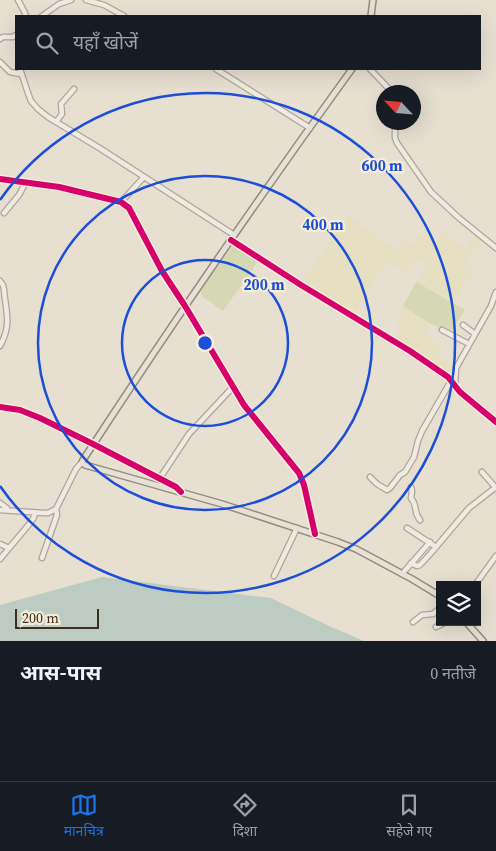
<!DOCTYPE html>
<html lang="hi">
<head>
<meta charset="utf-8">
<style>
	body { margin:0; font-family:"Source Serif 4","Noto Sans Devanagari",serif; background:#242831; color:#f1f3f6 }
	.controls { position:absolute; right:15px; bottom:15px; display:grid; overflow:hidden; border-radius:0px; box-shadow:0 5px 20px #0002 }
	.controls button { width:45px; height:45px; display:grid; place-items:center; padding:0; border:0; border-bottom:1px solid #363941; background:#171b24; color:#f1f3f6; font:25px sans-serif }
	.compass { position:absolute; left:376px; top:85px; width:45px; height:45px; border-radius:50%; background:#171b24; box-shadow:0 5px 20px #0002; rotate:296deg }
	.scale { position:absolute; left:15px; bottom:12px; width:84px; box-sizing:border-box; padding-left:5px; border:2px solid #3d2e20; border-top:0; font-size:14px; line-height:18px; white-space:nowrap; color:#3d2e20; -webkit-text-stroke:4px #f7eed8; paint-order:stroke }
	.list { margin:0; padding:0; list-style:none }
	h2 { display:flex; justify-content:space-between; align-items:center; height:65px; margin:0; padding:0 20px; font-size:21px }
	h2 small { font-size:16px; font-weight:400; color:#9ea1a6 }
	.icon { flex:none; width:28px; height:28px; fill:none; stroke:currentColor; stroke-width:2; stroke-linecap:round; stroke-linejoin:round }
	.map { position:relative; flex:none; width:496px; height:641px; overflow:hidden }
	.search { position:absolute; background:#171b24; box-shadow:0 5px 20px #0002; left:15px; right:15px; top:15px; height:55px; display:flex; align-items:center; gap:12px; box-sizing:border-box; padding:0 18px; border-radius:0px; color:#9ea1a6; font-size:19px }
	.sheet { height:140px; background:#171b24 }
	nav { display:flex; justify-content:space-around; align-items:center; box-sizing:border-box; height:70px; border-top:1px solid #363941; background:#171b24; font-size:14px; color:#9ea1a6 }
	nav a { display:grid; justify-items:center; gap:2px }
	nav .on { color:#1a73e8 }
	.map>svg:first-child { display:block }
	.farmland { fill:#e6dfc2 }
	.green { fill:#d6d7b3 }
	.water { fill:#bcccc2 }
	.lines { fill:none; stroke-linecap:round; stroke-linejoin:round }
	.minor-casing { stroke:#ada599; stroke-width:7 }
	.major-casing { stroke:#928b80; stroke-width:8 }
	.minor { stroke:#efebe3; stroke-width:4.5 }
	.major { stroke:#e6e1d4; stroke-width:5 }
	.cycleway-casing { stroke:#f7eed8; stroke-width:9 }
	.cycleway { stroke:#d6006c; stroke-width:6 }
	.ring { fill:none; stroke:#1d4ed8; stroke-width:2.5 }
	.centre { fill:#1d4ed8; stroke:#f7eed8; stroke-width:2.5 }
	.ring-label { font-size:15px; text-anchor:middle; font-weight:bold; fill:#1d4ed8; stroke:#f7eed8; stroke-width:4.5; stroke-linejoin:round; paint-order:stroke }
</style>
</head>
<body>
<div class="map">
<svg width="496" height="641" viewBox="0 0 496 641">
	<rect width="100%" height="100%" fill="#e7e0d1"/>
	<path class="farmland" d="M348 215 397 252 405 240 412 245 421 233 436 243 443 232 466 248 476 235 483 240 465 263 474 272 452 303 416 282 426 265 414 259 406 272 386 261 355 316 300 281 319 257Z
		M403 306 431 324 425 335 441 346 437 353 453 366 447 375 414 350 394 338 400 327 396 325 403 314 399 312Z"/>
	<path class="green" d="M233 245 258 262 223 311 202 296 200 290Z
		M416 282 465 310 451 332 431 324 403 306Z"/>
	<path class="water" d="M102 577 271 598 329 626 364 641H0V605Z"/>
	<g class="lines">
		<g class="minor-casing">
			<path id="minor" d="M18 0 24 11 26 16
				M86 0 104 5 124 16
				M42 16 59 4 71 0
				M0 39 3 37H13L16 35
				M0 62 10 72 21 74
				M20 69 28 93 31 101 38 109 48 117 101 149 234 235
				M216 69 310 128
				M370 69 392 92
				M56 122 62 114 61 104 74 89
				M395 122V138L397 143 431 192 459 218 496 248
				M0 179 59 187 121 202 129 208 162 271 185 306 244 405 299 473 304 485 315 534
				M121 202 144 177
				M4 213 19 195 26 182
				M231 240 301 285 410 351 448 377 460 392 496 422
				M0 281 3 285 4 290C6 313 12 324 0 346
				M463 325 475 334
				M442 330 469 344
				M455 385 456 368 491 306 496 292
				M0 407 20 410 40 418 93 444 176 487 181 492
				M482 472 496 488
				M370 477 377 484 387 490 390 488 400 475 405 472 414 457 418 441 422 431 451 381
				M160 478 189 434 233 387
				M411 487 412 491 411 498C419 508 412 510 420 520
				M0 503 7 508V510
				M0 510 44 513H48L56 509
				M407 528 436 547
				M0 544 9 548
				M42 558 57 515 56 509 76 469 82 462
				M0 559 31 522 34 517 35 513
				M411 563 417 566 420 565 431 553 469 508 496 487
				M402 574 430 542
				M274 576 297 528
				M475 585 496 556
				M413 622 422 615 433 614 440 608
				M436 627 446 622"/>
		</g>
		<g class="major-casing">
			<path id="major" d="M371 16 373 0
				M352 69C259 197 169 328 83 460L82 463 85 465 222 504 338 542 356 549 412 579 440 596
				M466 622 483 641"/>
		</g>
		<use href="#minor" class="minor"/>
		<use href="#major" class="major"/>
		<g class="cycleway-casing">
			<path id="cycleway" d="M0 179 59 187 121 202 129 208 162 271 185 306 244 405 299 473 304 485 315 534
				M231 240 301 285 410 351 448 377 460 392 496 422
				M0 407 20 410 40 418 93 444 176 487 181 492"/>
		</g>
		<use href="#cycleway" class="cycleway"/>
	</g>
	<g class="ring">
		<circle cx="205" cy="343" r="83"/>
		<circle cx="205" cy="343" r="167"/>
		<path d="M0 200A250 250 0 1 1 0 486"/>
	</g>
	<circle cx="205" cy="343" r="8" class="centre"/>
	<g class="ring-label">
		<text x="382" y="171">600 m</text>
		<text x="323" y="230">400 m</text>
		<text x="264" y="290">200 m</text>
	</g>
</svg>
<div class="controls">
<button><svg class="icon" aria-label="layers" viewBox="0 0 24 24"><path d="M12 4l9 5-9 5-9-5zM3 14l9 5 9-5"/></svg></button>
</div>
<svg class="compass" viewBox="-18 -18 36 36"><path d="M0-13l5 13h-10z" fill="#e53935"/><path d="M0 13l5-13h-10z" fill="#9ea1a6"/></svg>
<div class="scale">200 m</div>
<div class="search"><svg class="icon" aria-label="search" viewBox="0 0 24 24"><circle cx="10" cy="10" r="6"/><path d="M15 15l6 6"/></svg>यहाँ खोजें</div>
</div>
<section class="sheet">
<h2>आस-पास<small>0 नतीजे</small></h2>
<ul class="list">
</ul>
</section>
<nav>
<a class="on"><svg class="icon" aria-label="map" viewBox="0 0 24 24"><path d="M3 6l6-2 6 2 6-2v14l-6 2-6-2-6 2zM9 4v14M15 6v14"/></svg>मानचित्र</a>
<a><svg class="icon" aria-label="directions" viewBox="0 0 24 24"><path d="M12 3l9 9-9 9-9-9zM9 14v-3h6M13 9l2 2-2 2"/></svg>दिशा</a>
<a><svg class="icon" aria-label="saved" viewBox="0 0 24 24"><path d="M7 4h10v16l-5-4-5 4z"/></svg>सहेजे गए</a>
</nav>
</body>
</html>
